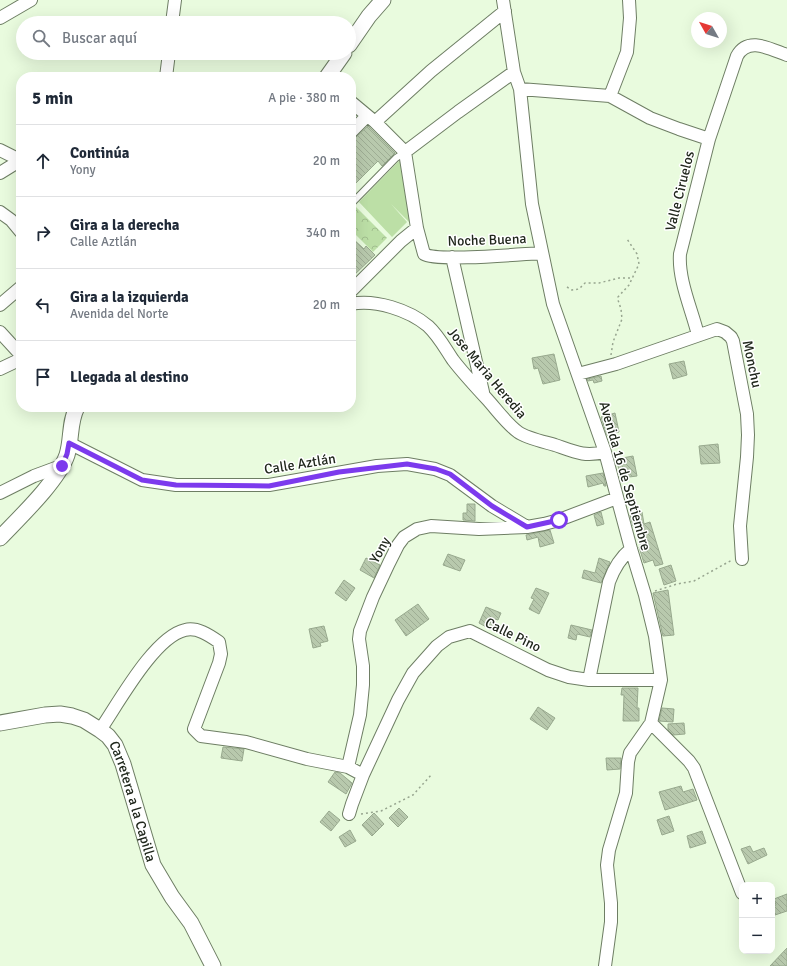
<!DOCTYPE html>
<html lang="es">
<head>
<meta charset="utf-8">
<style>
	body { margin:0; font-family:Signika,sans-serif; background:#f6f6f7; color:#1f2937 }
	.controls { position:absolute; right:12px; bottom:12px; display:grid; overflow:hidden; border-radius:8px; box-shadow:0 4px 16px #0002 }
	.controls button { width:36px; height:36px; display:grid; place-items:center; padding:0; border:0; border-bottom:1px solid #e0e1e3; background:#fff; color:#1f2937; font:20px sans-serif }
	.compass { position:absolute; left:691px; top:12px; width:36px; height:36px; border-radius:50%; background:#fff; box-shadow:0 4px 16px #0002; rotate:309deg }
	.stop { position:absolute; width:12px; height:12px; margin:-9px; border:3px solid #7c3aed; border-radius:50%; background:#fff }
	.stop.end { background:#7c3aed; border-color:#fff; box-shadow:0 1px 4px #0008 }
	.list { margin:0; padding:0; list-style:none }
	h2 { display:flex; justify-content:space-between; align-items:center; height:52px; margin:0; padding:0 16px; font-size:17px }
	h2 small { font-size:13px; font-weight:400; color:#747a83 }
	.list li { display:grid; grid-template-columns:26px 1fr auto; gap:12px; align-items:center; box-sizing:border-box; height:72px; padding:0 16px; border-top:1px solid #e0e1e3 }
	.list b { display:block; font-size:15px; white-space:nowrap }
	.list p { margin:0; font-size:13px; white-space:nowrap; color:#747a83 }
	.list em { font-size:13px; font-style:normal; color:#747a83 }
	.icon { flex:none; width:22px; height:22px; fill:none; stroke:currentColor; stroke-width:2; stroke-linecap:round; stroke-linejoin:round }
	.map { position:relative; flex:none; width:787px; height:966px; overflow:hidden }
	.search { position:absolute; background:#fff; box-shadow:0 4px 16px #0002; left:16px; top:16px; width:340px; height:44px; display:flex; align-items:center; gap:10px; box-sizing:border-box; padding:0 14px; border-radius:22px; color:#747a83; font-size:15px }
	.panel { position:absolute; background:#fff; box-shadow:0 4px 16px #0002; left:16px; top:72px; width:340px; height:340px; border-radius:16px }
	.map>svg:first-child { display:block }
	.green { fill:#bcdfa6 }
	.park { fill:url(#park-crowns) }
	.building { fill:url(#building-back-hatch); stroke:#98a98e }
	.lines { fill:none; stroke-linecap:round; stroke-linejoin:round }
	.service-casing { stroke:#6e7e64; stroke-width:8 }
	.minor-casing { stroke:#6e7e64; stroke-width:14 }
	.tertiary-casing { stroke:#6e7e64; stroke-width:17 }
	.path { stroke:#97a58f; stroke-width:1.5; stroke-dasharray:2 3; stroke-linecap:butt }
	.service { stroke:#fff; stroke-width:6 }
	.minor { stroke:#fff; stroke-width:12 }
	.tertiary { stroke:#fff; stroke-width:15 }
	.route { stroke:#7c3aed; stroke-width:5 }
	.labels { text-anchor:middle; dominant-baseline:central; stroke-width:3; stroke-linejoin:round; paint-order:stroke }
	.street-label { font-size:14px; fill:#20271c; stroke:#fff }
</style>
</head>
<body>
<div class="map">
<svg width="787" height="966" viewBox="0 0 787 966">
	<defs>
		<pattern id="park-crowns" width="20" height="18" patternUnits="userSpaceOnUse"><rect width="20" height="18" fill="#bcdfa6"/><path d="M2 6a3 3 0 1 1 6 0M12 15a3 3 0 1 1 6 0" fill="none" stroke="#a1bf8e"/></pattern>
		<pattern id="building-back-hatch" width="6" height="6" patternUnits="userSpaceOnUse"><rect width="6" height="6" fill="#b8c9ad"/><path d="M-1 5l2 2M0 0l6 6M5-1l2 2" fill="none" stroke="#9ead94"/></pattern>
	</defs>
	<rect width="100%" height="100%" fill="#e9fbde"/>
	<path class="green" d="M400 160 411 224 391 204 407 222 392 237 359 202Z"/>
	<path class="park" d="M356 207 387 238 373 252 351 230V212Z"/>
	<path class="building" d="M368 126 395 153 382 166 378 161 351 188V139L356 137Z
		M351 237 364 249 366 246 375 255 351 278Z
		M554 354 560 380 543 384 538 368 534 369 532 358Z
		M684 361 687 375 673 379 669 364Z
		M601 376 602 381 594 383 593 380 588 381 587 379Z
		M615 413 619 432 607 435 601 417Z
		M718 444 720 463 701 464 699 446Z
		M633 456 637 476 629 477 628 469 619 471 617 459Z
		M603 473 606 486H604L603 483 588 487 586 476Z
		M467 504H475V521L463 520V513H467Z
		M601 512 604 524 597 526 594 515Z
		M642 512 644 524 650 522 663 564 655 566 653 560 644 563 639 547H641L635 525 633 526 630 515Z
		M550 530 554 543 540 547 538 537 527 540 526 535Z
		M448 554 465 560 460 571 443 565Z
		M366 558 380 565 374 578 360 570Z
		M599 558 610 562 601 583 582 578 584 570 595 573Z
		M671 565 676 581 664 585 659 569Z
		M344 580 355 588 346 601 335 593Z
		M536 588 549 593 539 614 529 609 534 599 531 598Z
		M668 590 674 635 663 636 653 593Z
		M418 604 429 619 406 636 395 620Z
		M486 607 501 613 498 620 495 619 490 629 479 623Z
		M571 625 592 630 590 637 577 634 576 640 568 638Z
		M324 626 328 641 320 643 321 646 313 648 309 629Z
		M622 688H638L637 708H639V721H623L624 695H621Z
		M538 707 555 718 547 730 530 719Z
		M662 708 674 709 673 722 659 721Z
		M684 723 685 734 673 735 668 730V724Z
		M223 747 244 749 242 761 221 758Z
		M606 758H621L620 769 607 770Z
		M335 772 340 773 352 783 346 794 328 782Z
		M681 786 683 792 693 789 697 800 665 810 659 792Z
		M399 808 408 817 398 827 389 818Z
		M329 811 340 820 331 831 320 822Z
		M374 813 384 824 372 836 362 825Z
		M669 816 674 831 662 835 657 820Z
		M350 830 356 841 345 847 339 837Z
		M702 831 706 843 690 848 687 836Z
		M750 846 753 852 764 848 767 855 748 864 741 849Z
		M787 894V911L775 915 772 907 776 905 774 899Z
		M787 948V966H770Z"/>
	<g class="lines">
		<g class="service-casing">
			<path id="service" d="M351 204 396 158 405 152"/>
		</g>
		<g class="minor-casing">
			<path id="minor" d="M503 0 514 72 520 89 532 204 553 304 605 452 631 549 645 595 655 636 661 680 651 723 689 761 694 768 742 893
				M0 18 31 0
				M172 23 175 0
				M166 77 169 53
				M520 89 610 96 650 118 679 129 709 139
				M610 96 627 52 630 18 629 0
				M351 102 375 122 405 152
				M375 122 431 71 505 11
				M351 132 367 116
				M0 150 20 160
				M405 152 417 228 424 254C437 262 522 254 542 253
				M405 152 458 112 514 72
				M0 173 21 160
				M0 212 11 220 21 232
				M452 257 483 392
				M351 291 401 241 417 228
				M351 304C375 299 409 310 428 326 438 335 445 348 453 360 463 373 475 386 487 399 497 410 506 423 518 432 526 438 545 442 555 445 575 452 584 457 605 452
				M0 305 21 287
				M0 332 21 355
				M698 335C692 310 678 280 680 254L709 139 737 56C748 36 770 49 787 55
				M0 369 21 359
				M578 374 616 364 717 329 725 332 731 337 733 341 747 414 748 435 747 457 740 526 742 559
				M69 443 142 480 176 485H269L377 466 407 464 435 469 450 475 492 506 527 527
				M0 493 34 476 61 466
				M589 680 609 582C614 568 620 558 631 549
				M100 730C118 704 154 637 185 630 197 627 209 635 219 642L221 654 219 663 194 729 201 736 246 742 307 759 348 767 363 775
				M348 767 360 715 363 685V666L359 639 360 631 373 597 389 563 398 545 404 537 417 529 431 526 479 529 527 527 544 524 559 520 617 498
				M349 814 352 804 363 775 398 700 413 673 437 646 449 637 470 631 548 670 569 677 589 680H661
				M605 966 611 922V903L607 865 609 850 626 793 628 762 630 753 651 723"/>
		</g>
		<g class="tertiary-casing">
			<g id="tertiary">
				<path d="M349 45 369 16 383 0"/>
				<path d="M327 77 344 53"/>
				<path d="M0 538C20 517 58 481 67 455 72 439 69 422 77 407"/>
				<path id="s1" d="M0 723 45 715 60 714 72 716 84 720 100 730 108 736 115 745 123 764 153 865 172 897 191 923 213 966"/>
			</g>
		</g>
		<path class="path" d="M567 287 572 290 579 289 585 283H599L619 278H633
			M611 355 613 342 622 319 621 309 618 300V297L629 285 639 264 637 254 627 239
			M655 591 677 584 694 581 732 560
			M361 814 381 811 413 795 432 774"/>
		<use href="#service" class="service"/>
		<use href="#minor" class="minor"/>
		<use href="#tertiary" class="tertiary"/>
	</g>
	<g class="lines">
		<path class="route" d="M62 466 67 454 69 443 142 480 176 485 269 486 339 472 407 464 436 469 450 474 492 506 527 527 559 520"/>
	</g>
	<g class="labels">
		<g class="street-label">
			<text transform="translate(680 191) rotate(-76)">Valle Ciruelos</text>
			<text transform="translate(487 240) rotate(-2)">Noche Buena</text>
			<text transform="translate(752 364) rotate(78)">Monchu</text>
			<text transform="translate(487 373) rotate(50)">Jose Maria Heredia</text>
			<text transform="translate(300 464) rotate(-9)">Calle Aztlán</text>
			<text transform="translate(625 476) rotate(74)">Avenida 16 de Septiembre</text>
			<text transform="translate(380 550) rotate(-61)">Yony</text>
			<text transform="translate(513 635) rotate(26)">Calle Pino</text>
			<text stroke="none"><textPath href="#s1" startOffset="185">Carretera a la Capilla</textPath></text>
		</g>
	</g>
</svg>
<div class="controls">
<button>+</button>
<button>−</button>
</div>
<svg class="compass" viewBox="-18 -18 36 36"><path d="M0-13l5 13h-10z" fill="#e53935"/><path d="M0 13l5-13h-10z" fill="#747a83"/></svg>
<div class="stop" style="left:559px;top:520px"></div>
<div class="stop end" style="left:62px;top:466px"></div>
<div class="search"><svg class="icon" aria-label="search" viewBox="0 0 24 24"><circle cx="10" cy="10" r="6"/><path d="M15 15l6 6"/></svg>Buscar aquí</div>
<section class="panel">
<h2>5 min<small>A pie · 380 m</small></h2>
<ul class="list">
<li><svg class="icon" aria-label="ahead" viewBox="0 0 24 24"><path d="M12 20V5M6 11l6-6 6 6"/></svg><div><b>Continúa</b><p>Yony</p></div><em>20 m</em></li>
<li><svg class="icon" aria-label="right" viewBox="0 0 24 24"><path d="M7 20v-9h11M14 6l5 5-5 5"/></svg><div><b>Gira a la derecha</b><p>Calle Aztlán</p></div><em>340 m</em></li>
<li><svg class="icon" aria-label="left" viewBox="0 0 24 24"><path d="M17 20v-9H6M10 6l-5 5 5 5"/></svg><div><b>Gira a la izquierda</b><p>Avenida del Norte</p></div><em>20 m</em></li>
<li><svg class="icon" aria-label="arrive" viewBox="0 0 24 24"><path d="M6 21V4h12l-3 4 3 4H6"/></svg><div><b>Llegada al destino</b></div></li>
</ul>
</section>
</div>
</body>
</html>
